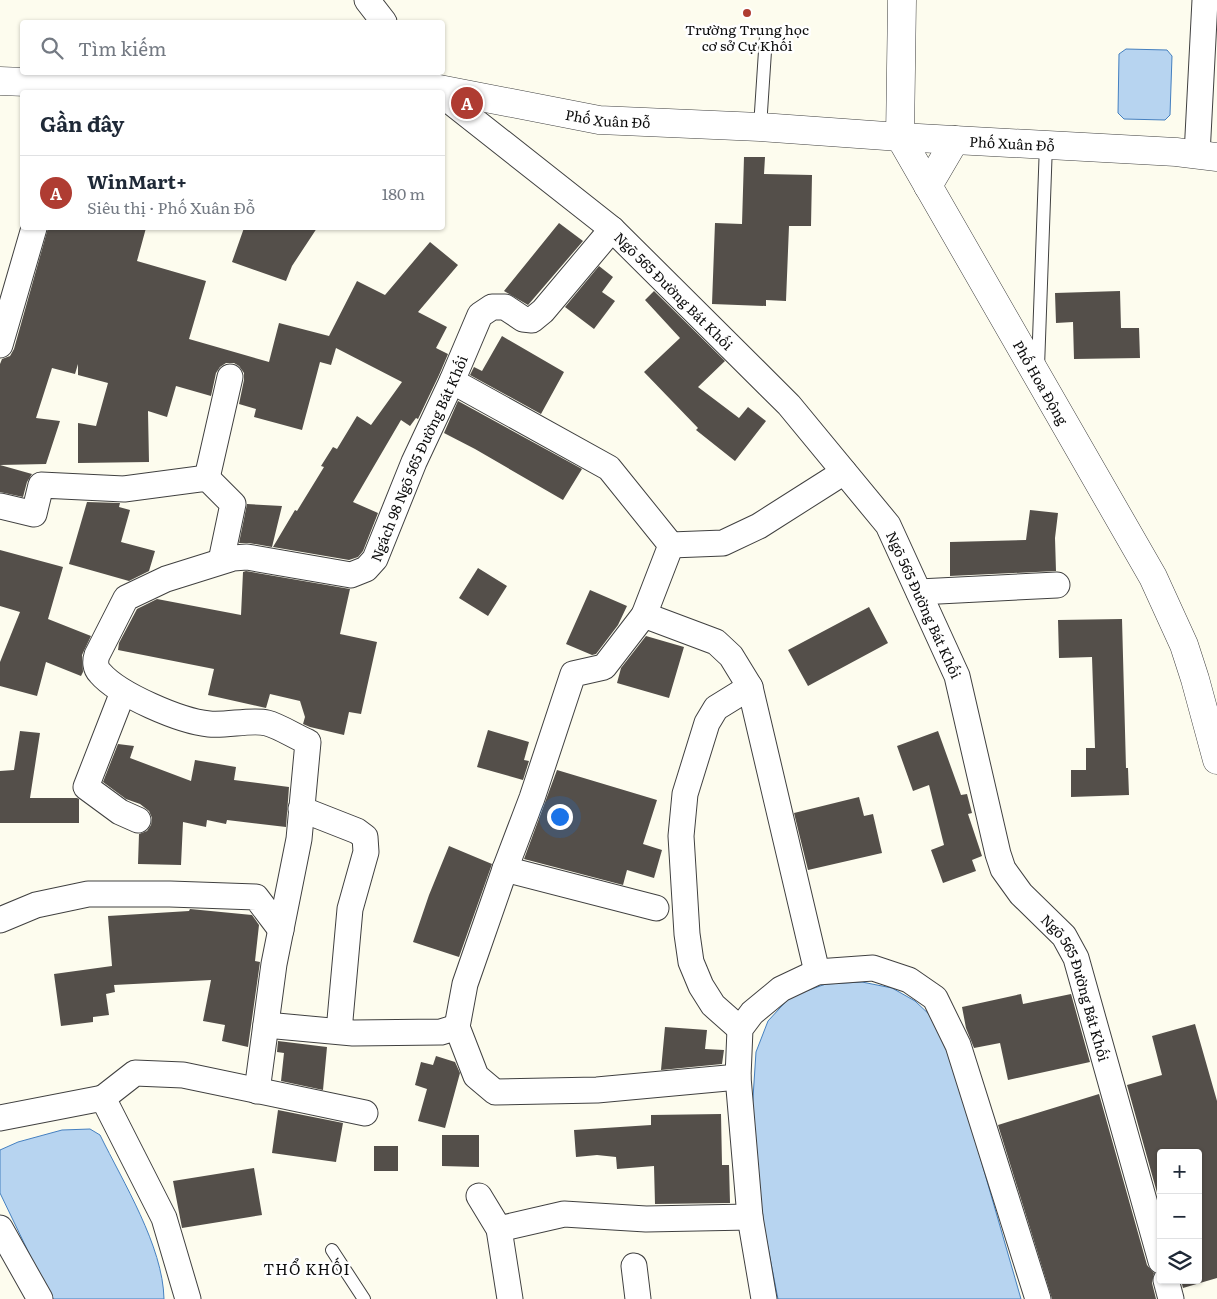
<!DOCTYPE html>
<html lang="vi">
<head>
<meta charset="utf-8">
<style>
	body { margin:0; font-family:Literata,serif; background:#f2f2f3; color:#1f2937 }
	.controls { position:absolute; right:15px; bottom:15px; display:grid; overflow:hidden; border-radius:5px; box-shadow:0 1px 4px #0004 }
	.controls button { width:45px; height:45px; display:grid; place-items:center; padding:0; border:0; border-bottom:1px solid #e0e1e3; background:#fff; color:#1f2937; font:25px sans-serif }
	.you { position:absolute; left:559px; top:816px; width:18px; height:18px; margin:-12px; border:4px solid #fff; border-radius:50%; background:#1a73e8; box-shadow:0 0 0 8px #1a73e833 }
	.badge { display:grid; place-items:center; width:32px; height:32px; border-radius:50%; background:#af3c32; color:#fff; font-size:16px; font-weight:700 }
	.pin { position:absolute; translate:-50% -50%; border:2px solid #fff; box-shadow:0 1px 5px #0006 }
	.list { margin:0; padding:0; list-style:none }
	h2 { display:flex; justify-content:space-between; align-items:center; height:65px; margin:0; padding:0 20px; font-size:21px }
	h2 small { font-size:16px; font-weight:400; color:#747a83 }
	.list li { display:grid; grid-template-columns:32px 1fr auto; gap:15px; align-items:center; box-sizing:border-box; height:75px; padding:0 20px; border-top:1px solid #e0e1e3 }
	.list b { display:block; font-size:19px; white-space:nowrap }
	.list p { margin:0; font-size:16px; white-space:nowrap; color:#747a83 }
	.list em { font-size:16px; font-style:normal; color:#747a83 }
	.icon { flex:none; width:28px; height:28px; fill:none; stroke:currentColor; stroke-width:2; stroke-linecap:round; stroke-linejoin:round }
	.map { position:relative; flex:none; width:1217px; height:1299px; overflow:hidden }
	.search { position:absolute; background:#fff; box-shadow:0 1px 4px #0004; left:20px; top:20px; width:425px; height:55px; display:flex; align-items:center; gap:12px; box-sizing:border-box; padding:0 18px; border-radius:5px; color:#747a83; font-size:19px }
	.panel { position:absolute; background:#fff; box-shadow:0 1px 4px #0004; left:20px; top:90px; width:425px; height:140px; border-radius:5px }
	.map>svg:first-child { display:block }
	.water { fill:#b7d4f0; stroke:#4580c0 }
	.building { fill:#544f4a }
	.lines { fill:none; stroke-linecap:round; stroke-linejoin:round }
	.service-casing { stroke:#404040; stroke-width:14 }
	.minor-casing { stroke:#404040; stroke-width:27 }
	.tertiary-casing { stroke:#404040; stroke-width:29 }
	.service { stroke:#fff; stroke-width:12 }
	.minor { stroke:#fff; stroke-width:25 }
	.tertiary { stroke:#fff; stroke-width:28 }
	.poi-dot { fill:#af3c32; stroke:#fff; stroke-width:2 }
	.labels { text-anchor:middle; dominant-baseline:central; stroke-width:5; stroke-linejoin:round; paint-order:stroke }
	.poi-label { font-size:14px; fill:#0d0d0d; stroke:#fff }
	.street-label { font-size:14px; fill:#0d0d0d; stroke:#fff }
	.neighbourhood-label { font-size:15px; letter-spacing:1px; fill:#0d0d0d; stroke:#fff }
</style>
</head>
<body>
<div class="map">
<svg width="1217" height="1299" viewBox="0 0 1217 1299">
	<rect width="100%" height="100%" fill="#fdfcee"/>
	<path class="water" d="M1126 49 1167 50 1172 56 1170 115 1165 120 1124 119 1118 113 1119 54Z
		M862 982 892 988 915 1001 932 1017 951 1056 1021 1299H778L757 1191 752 1113 756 1052 768 1021 791 996 826 984Z
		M90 1129 100 1135C123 1182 163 1246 164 1299H51L0 1193V1150L18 1142 62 1130Z"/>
	<path class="building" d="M744 157H765L764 174 812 175 811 226H789L786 301 766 300V306L712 304 715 223 742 224Z
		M559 223 583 241 528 305 504 291Z
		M48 228H146L137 261 206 281 189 339 269 362 279 323 329 336 357 281 385 295 430 242 458 265 418 312 447 327 436 348 448 354 439 375 418 419 416 418 410 426 401 420 353 502 378 513 363 551 358 557 349 560 273 547 295 510 297 511 324 467 321 466 333 447 337 449 357 416 371 425 402 382 336 348 331 365 320 362 302 430 254 417 256 409 239 404 244 380V373L239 366 234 363H226L220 367 216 373 211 396 176 386 167 417 148 411 149 462 78 463V423L96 426 108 383 78 375V364L75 374 52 368 36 418 60 421 46 464 0 465V364L2 359 10 356 14 349Z
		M244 228H317L292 266 286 281 232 262Z
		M599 266 613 277 602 292 615 301 594 329 565 307Z
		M654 291 725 361 698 387 739 418 748 407 766 421 735 461 696 430 698 428 644 372 680 338 645 300Z
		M1120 291 1121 328H1139L1140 358 1074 359 1073 322 1056 323 1055 293Z
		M502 336 564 372 541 414 470 375 474 367 482 371Z
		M458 401 582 469 563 500 475 449 444 433Z
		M0 465 32 474 27 482 23 497 0 492Z
		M87 502 120 503 119 507 130 510 121 542 155 551 149 571 129 581 69 564Z
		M247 504 282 506 272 547 249 543H239Z
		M1030 510 1058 513 1055 538 1056 571 950 576V542L1026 540Z
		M0 550 63 567 48 619 91 636 82 655 83 672 81 676 46 662 37 696 0 686V662L20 612 0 606Z
		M478 568 507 586 488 616 459 598Z
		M246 571 350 589 340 634 377 642 361 714 349 712 344 735 310 727 303 724 305 717 300 701 270 694 266 708 208 695 214 669 118 650 119 643 137 609 157 599 241 615 243 572Z
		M590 590 627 606 618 625 596 654 592 655 566 644Z
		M869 607 888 643 808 686 788 650Z
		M1122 619 1126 768H1128L1129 795 1071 797V770H1086V748H1095L1092 657 1059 658 1058 620Z
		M646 636 684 647 669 698 617 683 621 668Z
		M488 730 529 742 524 760 529 761 523 780 477 767Z
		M20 731 40 733 30 798H77L79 799V823H0V771L14 770Z
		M938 731 961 795 967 794 972 813 968 814 982 856 972 860 976 871 943 883 931 850 944 845 929 785 913 791 897 746Z
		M118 744 134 746 130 758 191 781 195 760 236 767 234 780 289 787 286 827 227 820 226 824 207 820 206 827 183 822 181 865 138 864 139 834 147 831 151 825 152 818 149 811 140 804 126 799 103 782Z
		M557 770 657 800 643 844 662 850 654 878 627 870 623 885 524 859Z
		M859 797 864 816 873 814 882 853 808 870 794 813Z
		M449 846 492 864 459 957 413 942 429 895Z
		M190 909 252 915 259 925 255 961 260 962 248 1047 222 1041 225 1025 203 1021 211 980 114 985 115 992 106 994 109 1015 93 1017V1022L61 1026 54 974 112 966 108 916 189 911Z
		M1021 994 1023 1004 1071 994 1090 1062 1008 1080 1000 1043 974 1048 966 1028 962 1007Z
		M1195 1024 1217 1101V1278L1183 1288 1181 1280H1198V1153H1161V1207L1127 1085 1162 1075 1152 1036Z
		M665 1027 707 1030 705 1049 724 1050 722 1064 661 1070Z
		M278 1041 327 1047 323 1090 281 1081 284 1053 277 1052Z
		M436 1056 455 1062 460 1073 445 1128 418 1121 427 1089 415 1085 421 1062 433 1065Z
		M1099 1094 1147 1265 1154 1273 1152 1283 1156 1299H1052L998 1125Z
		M278 1110 343 1123 336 1162 272 1153Z
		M721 1114 722 1165H729L730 1203 655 1204 654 1166 617 1169 616 1157 597 1155 576 1157 574 1130 651 1125V1115Z
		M442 1135H479V1167L442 1166Z
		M374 1146H398V1171H374Z
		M254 1168 262 1215 182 1228 173 1181Z"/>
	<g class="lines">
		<g class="service-casing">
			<path id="service" d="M760 127 766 36
				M1038 367 1046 144
				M332 1250 364 1299"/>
		</g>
		<g class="minor-casing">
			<g id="minor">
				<path d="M367 0 384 22"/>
				<path id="s1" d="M442 95 612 229 789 405 888 525 957 676 998 854 1003 869 1021 894 1064 936 1076 958 1161 1261"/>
				<path d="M1197 155 1205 0"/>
				<path d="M0 345 34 228"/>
				<path d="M452 381 609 468 671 545 644 615 604 667 573 674 532 798 505 869 465 984 457 1027"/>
				<path d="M207 478 230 377"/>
				<path d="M0 506 34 514 41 485 124 489 207 478 233 504 221 561"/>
				<path d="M671 545 723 543 759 526 844 472"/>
				<path d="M919 592 1057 585"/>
				<path d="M644 615 716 642 731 656 750 687 817 972"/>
				<path d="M123 692 86 787 120 812 138 820"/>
				<path d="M301 809 357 831 365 837 366 852 350 909 339 1031"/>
				<path d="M505 869 656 908"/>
				<path d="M0 920 36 905 88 894H170L256 897 281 930"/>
				<path d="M266 1025 353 1033 441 1032 457 1027 476 1076 495 1092 597 1090 738 1077"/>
				<path d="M740 1029 713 1005 701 986 691 962 687 934 681 836 685 794 707 723 716 708 750 687"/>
				<path id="s2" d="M257 1091 274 964 299 839 308 742C296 737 279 726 267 723 252 719 226 726 209 724 180 721 119 695 100 673 95 668 95 661 97 655L126 598 166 579 233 558 247 557 351 575 366 569 375 559 414 462 452 381 480 315 492 307H505L523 319 532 320 543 311 612 229"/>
				<path d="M103 1098 135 1073 183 1075 365 1113"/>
				<path d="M0 1118 103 1098 164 1218 188 1299"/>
				<path d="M479 1196 499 1229 510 1299"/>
				<path d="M0 1228 40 1299"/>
				<path d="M499 1229 564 1214 646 1219 750 1217"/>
				<path d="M634 1266 638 1299"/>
				<path d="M1166 1280 1171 1299"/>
				<path d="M764 1299 750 1217 738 1077 740 1029 752 1013 781 989 817 972 873 968 909 980 935 998 958 1045 1038 1299"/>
			</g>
		</g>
		<g class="tertiary-casing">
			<g id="tertiary">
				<path id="s3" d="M902 0 900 137 1153 577 1184 645 1195 679 1217 760"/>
				<path id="s4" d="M0 81 200 89 434 88 599 120 760 127 900 137 1176 152 1217 157"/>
				<path d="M928 186 955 140"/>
			</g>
		</g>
		<use href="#service" class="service"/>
		<use href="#minor" class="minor"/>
		<use href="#tertiary" class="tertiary"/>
	</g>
	<circle class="poi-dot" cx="747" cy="13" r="5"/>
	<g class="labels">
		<g class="poi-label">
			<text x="747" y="29">Trường Trung học<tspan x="747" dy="16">cơ sở Cự Khối</tspan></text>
		</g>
		<g class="street-label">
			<text stroke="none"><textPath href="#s4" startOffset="611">Phố Xuân Đỗ</textPath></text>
			<text stroke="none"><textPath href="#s4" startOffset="1016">Phố Xuân Đỗ</textPath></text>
			<text stroke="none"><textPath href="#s1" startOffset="304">Ngõ 565 Đường Bát Khối</textPath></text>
			<text stroke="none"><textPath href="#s3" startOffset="420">Phố Hoa Động</textPath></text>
			<text stroke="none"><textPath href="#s2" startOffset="1035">Ngách 98 Ngõ 565 Đường Bát Khối</textPath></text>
			<text stroke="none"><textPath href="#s1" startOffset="709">Ngõ 565 Đường Bát Khối</textPath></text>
			<text stroke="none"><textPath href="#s1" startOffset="1129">Ngõ 565 Đường Bát Khối</textPath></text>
		</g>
		<g class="neighbourhood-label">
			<text x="307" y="1268">THỔ KHỐI</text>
		</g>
	</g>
</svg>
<div class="controls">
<button>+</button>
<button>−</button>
<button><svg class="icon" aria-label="layers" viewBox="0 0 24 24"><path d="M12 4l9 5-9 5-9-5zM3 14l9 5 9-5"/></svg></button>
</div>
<div class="you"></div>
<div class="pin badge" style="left:467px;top:103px">A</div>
<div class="search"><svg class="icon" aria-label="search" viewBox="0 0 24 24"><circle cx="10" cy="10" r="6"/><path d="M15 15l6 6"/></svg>Tìm kiếm</div>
<section class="panel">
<h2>Gần đây<small></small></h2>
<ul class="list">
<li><span class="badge">A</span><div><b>WinMart+</b><p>Siêu thị · Phố Xuân Đỗ</p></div><em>180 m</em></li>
</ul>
</section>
</div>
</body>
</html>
